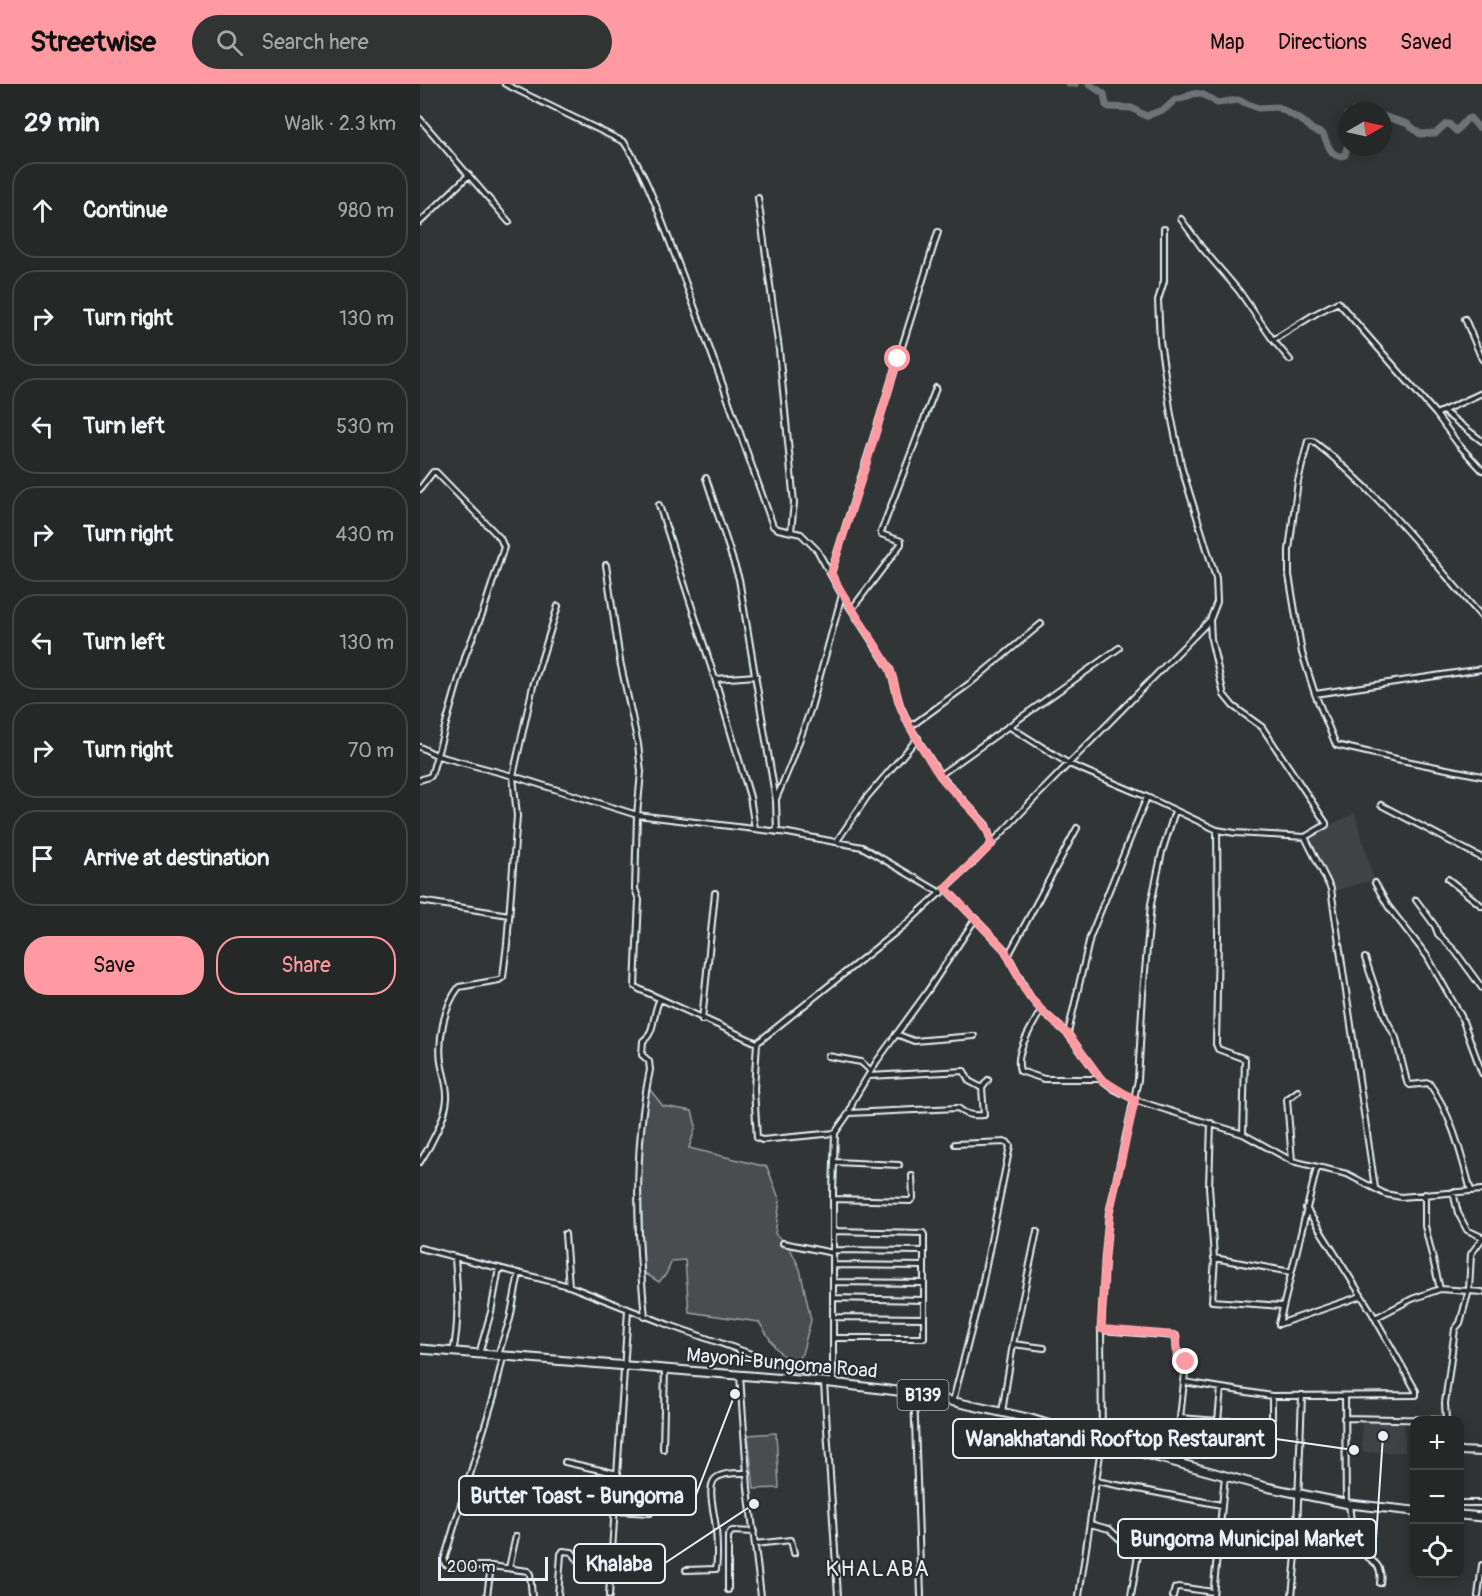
<!DOCTYPE html>
<html lang="en">
<head>
<meta charset="utf-8">
<style>
	body { margin:0; font-family:Pangolin,sans-serif; background:#323434; color:#f1f3f6 }
	.controls { position:absolute; right:18px; bottom:18px; display:grid; overflow:hidden; border-radius:12px; box-shadow:0 3px 15px #0003 }
	.controls button { width:54px; height:54px; display:grid; place-items:center; padding:0; border:0; border-bottom:2px solid #424445; background:#262828; color:#f1f3f6; font:30px sans-serif }
	.compass { position:absolute; left:918px; top:18px; width:54px; height:54px; border-radius:50%; background:#262828; box-shadow:0 3px 15px #0003; rotate:81deg }
	.scale { position:absolute; left:18px; bottom:15px; width:110px; box-sizing:border-box; padding-left:6px; border:3px solid #e8f1f8; border-top:0; font-size:16px; line-height:21px; white-space:nowrap; color:#e8f1f8; -webkit-text-stroke:4px #2a2d2e; paint-order:stroke }
	.stop { position:absolute; width:18px; height:18px; margin:-14px; border:4px solid #ff9aa2; border-radius:50%; background:#fff }
	.stop.end { background:#ff9aa2; border-color:#fff; box-shadow:0 2px 6px #0008 }
	.list { margin:0; padding:0; list-style:none }
	h2 { display:flex; justify-content:space-between; align-items:center; height:78px; margin:0; padding:0 24px; font-size:26px }
	h2 small { font-size:20px; font-weight:400; color:#a4a6a8 }
	.list li { display:grid; grid-template-columns:39px 1fr auto; gap:18px; align-items:center; box-sizing:border-box; height:96px; margin:0 12px 12px; padding:0 12px; border:2px solid #424445; border-radius:24px }
	.list b { display:block; font-size:22px; white-space:nowrap }
	.list em { font-size:20px; font-style:normal; color:#a4a6a8 }
	.actions { display:flex; gap:12px; padding:18px 24px }
	.actions a { flex:1; padding:14px 0; border:2px solid #ff9aa2; border-radius:24px; text-align:center; font-size:21px; color:#ff9aa2 }
	.actions .main { background:#ff9aa2; color:#111 }
	.icon { flex:none; width:33px; height:33px; fill:none; stroke:currentColor; stroke-width:2; stroke-linecap:round; stroke-linejoin:round }
	.map { position:relative; flex:none; width:1062px; height:1512px; overflow:hidden }
	header { display:flex; align-items:center; gap:36px; box-sizing:border-box; height:84px; padding:0 30px; background:#ff9aa2; color:#111 }
	header strong { font-size:28px }
	nav { display:flex; gap:33px; margin-inline-start:auto; font-size:21px }
	.search { width:420px; height:54px; background:#323434; display:flex; align-items:center; gap:15px; box-sizing:border-box; padding:0 21px; border-radius:33px; color:#a4a6a8; font-size:22px }
	main { display:flex }
	aside { flex:1; background:#262828 }
	.map>svg:first-child { display:block }
	.built { fill:#3f4244 }
	.green { fill:#494d4f; stroke:#989fa4; stroke-width:1.5 }
	.lines { fill:none; stroke-linecap:round; stroke-linejoin:round }
	.river { stroke:#6e7376; stroke-width:7 }
	.street-casing { stroke:#e8f1f8; stroke-width:8 }
	.secondary-casing { stroke:#e8f1f8; stroke-width:10 }
	.primary-casing { stroke:#e8f1f8; stroke-width:11 }
	.street { stroke:#2a2d2e; stroke-width:4 }
	.secondary { stroke:#2a2d2e; stroke-width:6 }
	.primary { stroke:#2a2d2e; stroke-width:7 }
	.route { stroke:#ff9aa2; stroke-width:8 }
	.labels { text-anchor:middle; dominant-baseline:central; stroke-width:4.5; stroke-linejoin:round; paint-order:stroke }
	.shield { fill:#2a2d2e; stroke:#afb6bb; stroke-width:1.5 }
	.shield-label { font-size:18px; font-weight:bold; fill:#e8f1f8 }
	.street-label { font-size:20px; fill:#e8f1f8; stroke:#2a2d2e }
	.quarter-label { font-size:22px; letter-spacing:1.5px; fill:#e8f1f8; stroke:#2a2d2e }
	.leader { fill:none; stroke:#e8f1f8; stroke-width:2 }
	.callout-dot { fill:#e8f1f8; stroke:#2a2d2e; stroke-width:2 }
	.callout { fill:#2a2d2e; stroke:#e8f1f8; stroke-width:2 }
	.callout-label { font-size:21px; text-anchor:middle; font-weight:bold; fill:#e8f1f8 }
</style>
</head>
<body>
<header>
<strong>Streetwise</strong>
<div class="search"><svg class="icon" aria-label="search" viewBox="0 0 24 24"><circle cx="10" cy="10" r="6"/><path d="M15 15l6 6"/></svg>Search here</div>
<nav><a>Map</a><a>Directions</a><a>Saved</a></nav>
</header>
<main>
<aside>
<h2>29 min<small>Walk · 2.3 km</small></h2>
<ul class="list">
<li><svg class="icon" aria-label="ahead" viewBox="0 0 24 24"><path d="M12 20V5M6 11l6-6 6 6"/></svg><div><b>Continue</b></div><em>980 m</em></li>
<li><svg class="icon" aria-label="right" viewBox="0 0 24 24"><path d="M7 20v-9h11M14 6l5 5-5 5"/></svg><div><b>Turn right</b></div><em>130 m</em></li>
<li><svg class="icon" aria-label="left" viewBox="0 0 24 24"><path d="M17 20v-9H6M10 6l-5 5 5 5"/></svg><div><b>Turn left</b></div><em>530 m</em></li>
<li><svg class="icon" aria-label="right" viewBox="0 0 24 24"><path d="M7 20v-9h11M14 6l5 5-5 5"/></svg><div><b>Turn right</b></div><em>430 m</em></li>
<li><svg class="icon" aria-label="left" viewBox="0 0 24 24"><path d="M17 20v-9H6M10 6l-5 5 5 5"/></svg><div><b>Turn left</b></div><em>130 m</em></li>
<li><svg class="icon" aria-label="right" viewBox="0 0 24 24"><path d="M7 20v-9h11M14 6l5 5-5 5"/></svg><div><b>Turn right</b></div><em>70 m</em></li>
<li><svg class="icon" aria-label="arrive" viewBox="0 0 24 24"><path d="M6 21V4h12l-3 4 3 4H6"/></svg><div><b>Arrive at destination</b></div></li>
</ul>
<div class="actions"><a class="main">Save</a><a>Share</a></div>
</aside>
<div class="map">
<svg width="1062" height="1512" viewBox="0 0 1062 1512">
	<rect width="100%" height="100%" fill="#323536"/>
	<filter id="ink" filterUnits="userSpaceOnUse"><feTurbulence type="fractalNoise" baseFrequency=".0167" numOctaves="2"/><feDisplacementMap in="SourceGraphic" scale="12" xChannelSelector="R" yChannelSelector="G"/><feConvolveMatrix kernelMatrix="1 2 1 2 8 2 1 2 1" color-interpolation-filters="sRGB"/></filter>
	<g filter="url(#ink)">
		<path class="built" d="M935 729 954 796 913 807 908 794 886 753Z
			M942 1336H984L985 1368H942Z"/>
		<path class="green" d="M227 1002 243 1022 272 1027 276 1042 269 1064 347 1083 360 1117 355 1150 368 1160 380 1185 391 1236 382 1270 372 1282 355 1263 339 1238 269 1228 265 1176 252 1177 246 1190 239 1198 223 1188 220 1063Z
			M356 1349 359 1404 334 1405 328 1351Z"/>
		<g class="lines">
			<path class="river" d="M649 0H655
				M669 0 684 10 686 21 689 23 712 24 726 32 745 25 756 15C763 15 764 14 770 11 780 6 789 14 797 19L818 16 838 24 858 23 884 38 893 46 903 50C908 60 911 76 925 71L927 63
				M934 27H952
				M927 31 925 38 927 46
				M963 32 988 40 1000 50 1016 49 1026 40H1029L1036 47 1047 35 1050 34 1058 43 1062 44"/>
			<g class="street-casing">
				<path id="street" d="M85 0 204 58C229 95 242 139 258 179 291 266 322 354 353 442L358 445 381 450 397 466 422 511 470 585 480 621 490 643 520 691 566 741 572 760
					M0 35 89 138
					M338 114 359 266 374 419 371 447
					M761 135 782 164 819 207 853 256 895 230 918 218 1016 330 1038 360 1062 386
					M0 138 49 91
					M1045 235 1062 275
					M853 256 870 276
					M1023 327 1062 357
					M1016 330 1062 309
					M286 394 319 495 356 717 357 748
					M0 405 13 388H16L80 454 84 463 63 528 46 570 11 692 0 696
					M239 421 295 595 330 713 335 745
					M186 481 200 577 218 660 221 688 217 731 215 805 219 816 215 902 219 905 337 959
					M411 489 518 148
					M432 525 481 460V457L461 450V448L516 304
					M1062 533C1008 472 957 406 893 357H888L878 397 869 466V491L882 569 895 610 1062 585
					M295 595 336 592
					M895 610 916 661 981 676 1062 692
					M490 643 549 600 621 540
					M590 643 649 680 727 713 797 746 815 749 885 753 906 741V739L842 643 813 622 804 611 791 555 790 537
					M0 663 18 672 93 692 217 731 368 749 442 763 521 809
					M520 691 699 564
					M356 715 372 677 391 624 422 511
					M961 721 1062 774
					M797 746 798 853 796 960 798 965 825 975 823 1050
					M885 753 911 805 955 1104
					M417 757 447 713 498 654
					M1028 795 1062 822
					M955 799 968 822 1007 872 1041 932 1062 989
					M525 804 585 866 610 913 621 926 648 950 681 995 694 1005 715 1016 823 1050 872 1077 927 1090 965 1110 981 1113 1062 1106
					M996 816 1015 842 1018 850 1035 867 1062 904
					M0 817 89 831
					M588 872 657 744
					M945 874 965 933 976 954 987 998 990 1001 1009 999C1032 1031 1041 1070 1051 1107
					M621 926C612 944 594 967 600 987L624 995H681
					M282 936 295 809
					M648 949 670 853 727 713
					M476 950 494 957 554 952
					M408 972 441 978 451 987
					M449 992 544 987 549 997 562 1004
					M429 1029 538 1024C546 1031 553 1032 564 1031L562 1004 568 996
					M791 1039 789 1103 794 1174 871 1188
					M415 1049 342 1056 337 1054 334 1005 337 959 486 840 556 776 615 714 790 536 797 518 796 494 762 385 751 331 740 257 738 216 744 197V145
					M872 1077 867 1015 878 1007
					M0 1078C10 1063 26 1033 27 1015 28 1003 23 990 21 978 18 955 24 922 39 903L79 896 83 893 87 860 97 732 93 692 113 602 138 522
					M415 1078 479 1081
					M897 1083 859 1240 941 1212
					M1033 1108 1038 1129 1047 1146 1062 1153
					M1005 1110V1142L1020 1205
					M413 1115 490 1117 493 1114 492 1092
					M413 1147 503 1149 504 1151V1254H413
					M145 1150 149 1202
					M363 1159 413 1169
					M0 1164 149 1202 249 1241 374 1285 413 1290
					M413 1166 504 1167
					M795 1174 792 1217 862 1222
					M413 1181 504 1182
					M413 1198 504 1199
					M413 1214 504 1216
					M225 1233C217 1150 213 1067 230 986L229 977 222 971 223 957C236 948 232 929 240 915
					M413 1233 503 1234
					M955 1234 992 1215 1020 1205 1062 1208
					M681 1246 756 1252 757 1274 765 1277 766 1280 760 1334 763 1360 762 1379
					M593 1260 617 1147
					M33 1268C40 1237 37 1205 35 1173
					M59 1270 71 1228 79 1184
					M78 1271 90 1235 99 1189
					M320 1292 328 1404 341 1512
					M413 1298V1108L415 1049 429 1029 434 1015 457 977 507 908 556 834
					M764 1298 852 1312 996 1311V1307L951 1227 886 1124
					M404 1299 418 1512
					M494 1309 501 1512
					M925 1312 926 1419
					M533 1317 559 1216 590 1062 587 1058 535 1060
					M582 1328 593 1260 624 1264
					M760 1334 798 1337H849L852 1335V1312
					M924 1334 1025 1336
					M1026 1336 1025 1319 1035 1245 1040 1239 1049 1206 1051 1170 1062 1155
					M798 1337 801 1304
					M243 1365 245 1285
					M145 1378 198 1390
					M676 1397 801 1421
					M197 1401 233 1403
					M1040 1419H1062
					M929 1421C931 1433 931 1448 936 1460 945 1478 964 1474 960 1499
					M195 1427 230 1429
					M670 1440 689 1445 702 1457 719 1465 711 1512
					M335 1460 371 1456 374 1469
					M192 1476 226 1477
					M71 1482 108 1487 110 1490 112 1512
					M89 1484 96 1452
					M266 1486 296 1485C298 1473 297 1459 296 1446 296 1434 286 1404 295 1395 302 1388 319 1389 328 1389
					M191 1487 231 1488
					M308 1506V1452L312 1447 334 1448
					M67 1512 71 1482H30L25 1480 24 1476 74 1312 83 1273
					M138 1512 141 1470 143 1467 152 1468 158 1476 192 1478
					M189 1512 208 1226
					M659 1512 682 1357 681 1246 685 1174 689 1130 718 996 723 909 731 820 742 768 755 727
					M753 1512 755 1504 758 1503 793 1508
					M793 1512 805 1392
					M872 1512 876 1472 882 1311
					M1058 1512 1062 1481"/>
			</g>
			<g class="secondary-casing">
				<path id="secondary" d="M1040 1367 1062 1368"/>
			</g>
			<g class="primary-casing">
				<path id="primary" d="M0 1265 403 1298 494 1309 608 1334 725 1370 846 1403 929 1420 994 1427
					M1040 1431 1062 1433"/>
			</g>
			<use href="#street" class="street"/>
			<use href="#secondary" class="secondary"/>
			<use href="#primary" class="primary"/>
		</g>
	</g>
	<g class="lines" filter="url(#ink)">
		<path class="route" d="M478 275 447 378 411 489C428 522 451 551 469 584 475 594 475 608 479 619 486 639 508 674 520 692 537 716 565 730 572 760L525 804 585 866 604 905 621 926 648 950 681 995 715 1016 689 1130 685 1174 681 1245 754 1251 757 1255V1274L766 1278"/>
	</g>
	<g class="labels">
		<rect class="shield" x="477.5" y="1296" width="51" height="30" rx="4.5"/>
		<g class="shield-label">
			<text x="503" y="1311">B139</text>
		</g>
		<g class="street-label">
			<text transform="translate(362 1279) rotate(5)">Mayoni-Bungoma Road</text>
		</g>
		<g class="quarter-label">
			<text x="458" y="1485">KHALABA</text>
		</g>
	</g>
	<path class="leader" d="M934 1366L856 1355M315 1310L276 1411M963 1352L956 1455M334 1420L245 1479"/>
	<g class="callout-dot">
		<circle cx="934" cy="1366" r="6"/>
		<circle cx="315" cy="1310" r="6"/>
		<circle cx="963" cy="1352" r="6"/>
		<circle cx="334" cy="1420" r="6"/>
	</g>
	<g class="callout">
		<rect x="533" y="1335" width="323" height="39" rx="6"/>
		<rect x="39" y="1392" width="237" height="39" rx="6"/>
		<rect x="698" y="1435" width="258" height="39" rx="6"/>
		<rect x="154" y="1460" width="91" height="39" rx="6"/>
	</g>
	<g class="callout-label">
		<text x="695" y="1362">Wanakhatandi Rooftop Restaurant</text>
		<text x="157" y="1419">Butter Toast - Bungoma</text>
		<text x="827" y="1462">Bungoma Municipal Market</text>
		<text x="199" y="1487">Khalaba</text>
	</g>
</svg>
<div class="controls">
<button>+</button>
<button>−</button>
<button><svg class="icon" aria-label="locate" viewBox="0 0 24 24"><circle cx="12" cy="12" r="6"/><path d="M12 2v4M12 18v4M2 12h4M18 12h4"/></svg></button>
</div>
<svg class="compass" viewBox="-18 -18 36 36"><path d="M0-13l5 13h-10z" fill="#e53935"/><path d="M0 13l5-13h-10z" fill="#a4a6a8"/></svg>
<div class="scale">200 m</div>
<div class="stop" style="left:478px;top:275px"></div>
<div class="stop end" style="left:766px;top:1278px"></div>
</div>
</main>
</body>
</html>
